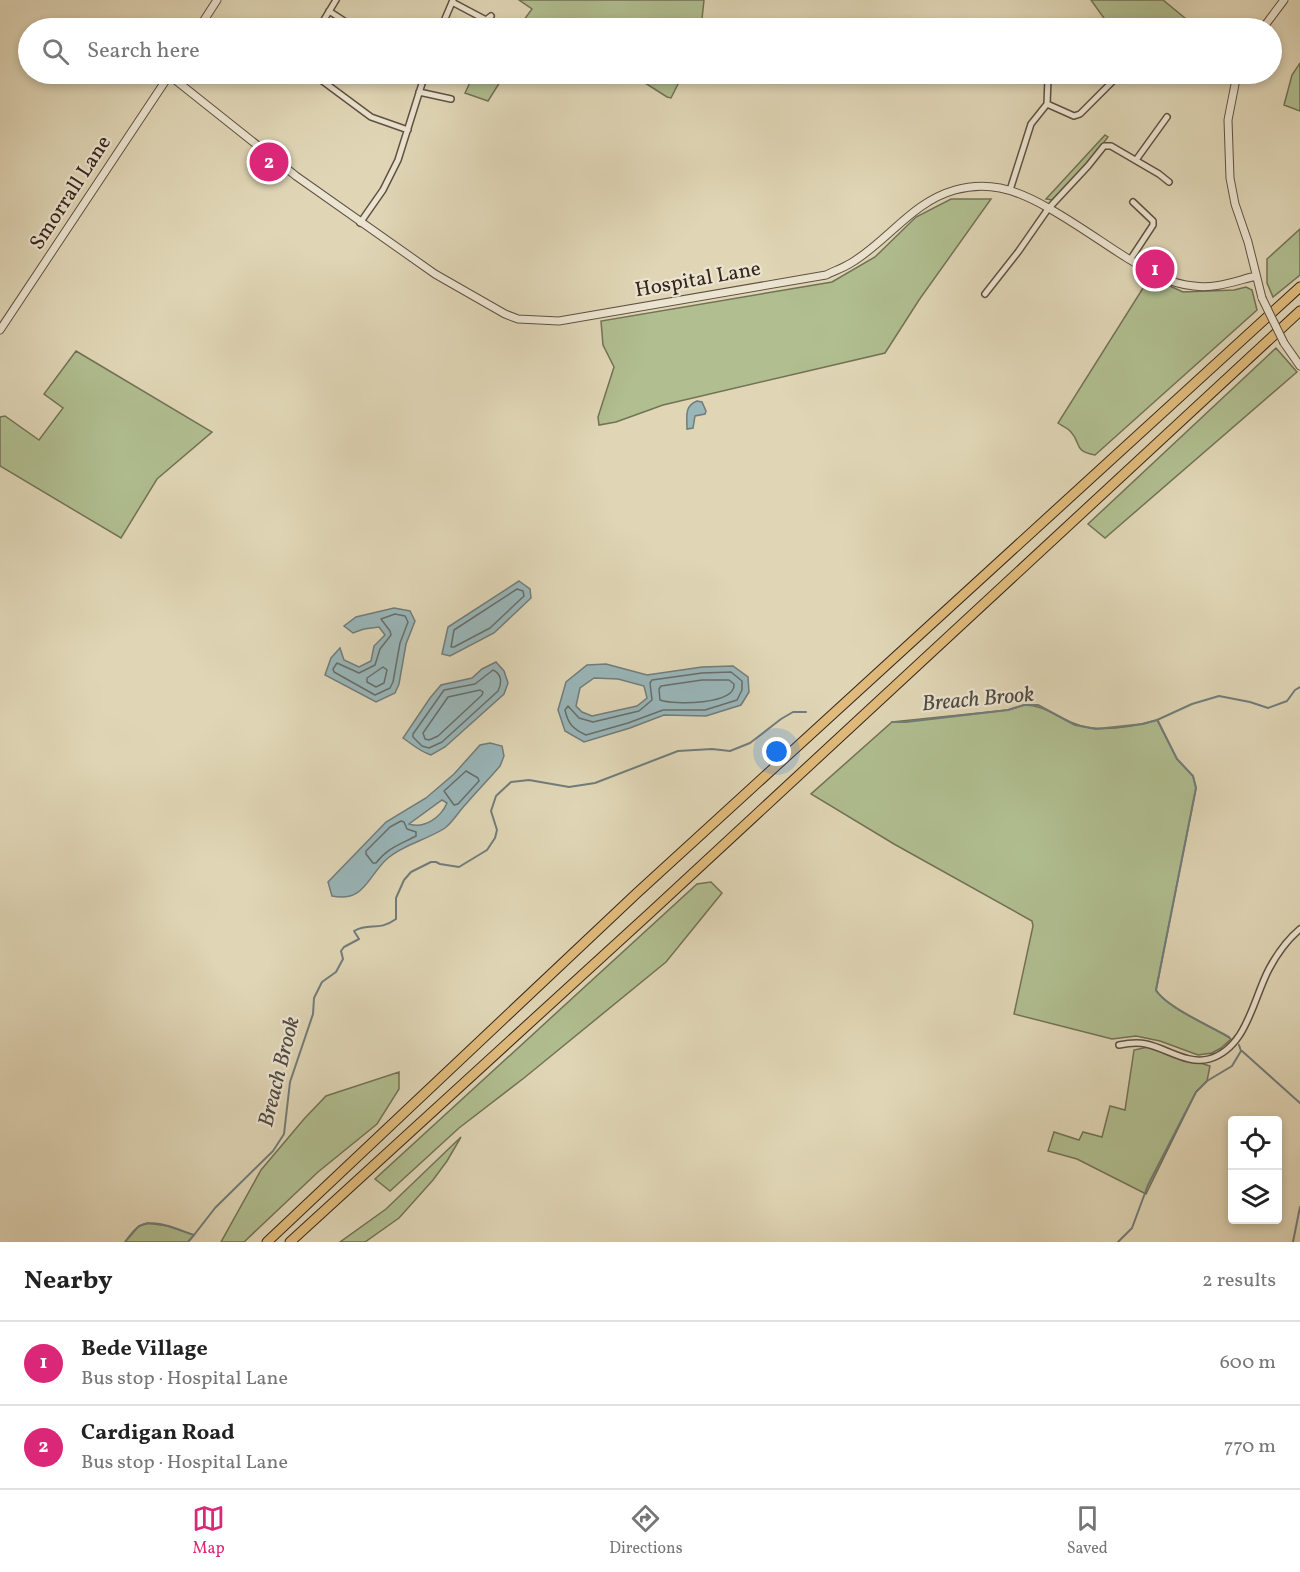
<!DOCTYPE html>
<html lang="en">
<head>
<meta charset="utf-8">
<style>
	body { margin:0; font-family:Vollkorn,serif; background:#f2f2f2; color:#222 }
	.controls { position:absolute; right:18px; bottom:18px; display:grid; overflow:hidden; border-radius:6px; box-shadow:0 3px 9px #0003 }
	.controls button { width:54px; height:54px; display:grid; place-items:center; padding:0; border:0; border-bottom:2px solid #e0e0e0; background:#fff; color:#222; font:30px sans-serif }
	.you { position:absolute; left:777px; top:752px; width:21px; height:21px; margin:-15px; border:4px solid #fff; border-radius:50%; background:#1a73e8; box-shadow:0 0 0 9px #1a73e833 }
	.badge { display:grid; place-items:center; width:39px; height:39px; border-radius:50%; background:#db2777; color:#fff; font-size:20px; font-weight:700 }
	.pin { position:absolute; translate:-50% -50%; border:3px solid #fff; box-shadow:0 2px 6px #0006 }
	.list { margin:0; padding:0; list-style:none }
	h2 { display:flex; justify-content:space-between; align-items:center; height:78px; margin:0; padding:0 24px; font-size:26px }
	h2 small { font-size:20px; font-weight:400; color:#767676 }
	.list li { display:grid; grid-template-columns:39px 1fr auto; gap:18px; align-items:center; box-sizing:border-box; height:84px; padding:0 24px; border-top:2px solid #e0e0e0 }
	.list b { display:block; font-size:22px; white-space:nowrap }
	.list p { margin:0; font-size:20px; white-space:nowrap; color:#767676 }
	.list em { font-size:20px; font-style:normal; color:#767676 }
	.icon { flex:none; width:33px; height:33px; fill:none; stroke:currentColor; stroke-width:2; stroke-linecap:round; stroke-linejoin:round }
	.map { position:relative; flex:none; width:1300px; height:1242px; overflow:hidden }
	.search { position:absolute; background:#fff; box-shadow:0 3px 9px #0003; left:18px; right:18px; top:18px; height:66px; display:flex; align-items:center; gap:15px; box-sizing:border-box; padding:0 21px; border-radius:33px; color:#767676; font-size:22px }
	.sheet { height:246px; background:#fff }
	nav { display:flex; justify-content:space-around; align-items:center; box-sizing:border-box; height:84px; border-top:2px solid #e0e0e0; background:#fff; font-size:16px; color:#767676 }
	nav a { display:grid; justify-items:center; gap:3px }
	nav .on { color:#db2777 }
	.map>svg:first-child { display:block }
	.green { fill:#b0be90; stroke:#727256; stroke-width:1.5 }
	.water { fill:#99b6b9; stroke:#717c7b; stroke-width:1.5; fill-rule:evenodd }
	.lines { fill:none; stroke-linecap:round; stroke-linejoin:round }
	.shore { stroke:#676e6b; stroke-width:1.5 }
	.stream { stroke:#717c7b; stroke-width:2 }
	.minor-casing { stroke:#605143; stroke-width:8 }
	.tertiary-casing { stroke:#605143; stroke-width:9 }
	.motorway-casing { stroke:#35251d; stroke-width:11 }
	.minor { stroke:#ebe4d0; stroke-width:5 }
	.tertiary { stroke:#ebe4d0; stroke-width:7 }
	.motorway { stroke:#e0bb7b; stroke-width:9 }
	.tertiary-bridge-casing { stroke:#605143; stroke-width:9; stroke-linecap:butt }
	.tertiary-bridge { stroke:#ebe4d0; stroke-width:7 }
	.labels { text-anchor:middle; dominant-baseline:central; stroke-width:4.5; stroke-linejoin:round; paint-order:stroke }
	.street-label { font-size:21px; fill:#35251d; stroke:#ebe4d0 }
	.water-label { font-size:22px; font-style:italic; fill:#4e4944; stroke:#ebe4d0 }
</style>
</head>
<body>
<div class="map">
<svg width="1300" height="1242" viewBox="0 0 1300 1242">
	<rect width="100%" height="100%" fill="#e0d6b6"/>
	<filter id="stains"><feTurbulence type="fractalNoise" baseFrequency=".00333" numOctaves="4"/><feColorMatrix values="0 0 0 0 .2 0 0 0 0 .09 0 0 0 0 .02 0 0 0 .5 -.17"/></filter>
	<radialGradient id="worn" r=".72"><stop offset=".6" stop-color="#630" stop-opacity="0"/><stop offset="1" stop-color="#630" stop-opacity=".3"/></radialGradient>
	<path class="green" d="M519 0H704L701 28H563L559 26 557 28H518L532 9Z
		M1091 0H1163L1197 28H1111Z
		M1300 63V111L1284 105 1292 75Z
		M474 74H505L488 101 465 93Z
		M631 74H683L671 98 667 97Z
		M1105 135 1108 137 1092 158 1052 200 1046 199Z
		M951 199H991L919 300 885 353 663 405 616 422 599 425 598 417 614 367 603 345 601 321 832 282 875 257 916 217Z
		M1300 229V275L1273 297 1267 283V259Z
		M1150 277 1183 292 1234 290 1246 287 1252 290 1257 310 1095 455C1073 451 1082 444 1071 432 1068 428 1062 426 1058 423Z
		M1276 348 1297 372 1105 538 1088 524Z
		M76 351 212 432 157 479 121 538 0 466V417L5 416 39 440 63 408 44 394Z
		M1024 705C1044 705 1055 716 1073 723 1098 734 1132 727 1157 720L1177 759 1193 776 1196 788 1156 990C1166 1008 1213 1026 1231 1039L1221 1048 1212 1053 1198 1055 1160 1041 1136 1036 1112 1039 1014 1014 1033 926 1032 921 894 844 811 794 892 722 1008 710Z
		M711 882 722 893 666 962 524 1078 459 1128 390 1191 375 1179 697 884Z
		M1148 1047 1210 1066 1207 1081 1196 1092 1146 1194 1077 1159 1048 1151 1054 1132 1079 1140 1083 1132 1102 1137 1110 1106 1125 1110 1134 1050Z
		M399 1072V1089L377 1124 318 1172 244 1242H221L261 1170 304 1119 326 1096Z
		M461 1137 447 1161 433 1180 399 1218 365 1242H340L386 1209Z
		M147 1223 168 1226 194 1235 188 1242H125L139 1226Z"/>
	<path class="water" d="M697 401 702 402 706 411 705 414 695 416 693 428 687 429C687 417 684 406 697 401Z
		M519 581 530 589 531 598 494 633 450 656 442 654 448 627Z
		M394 608 410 611 415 621 406 644 399 684 395 693 376 702 325 675 331 658 340 648 344 660 359 667 371 661 374 646 385 635 379 627 364 629 353 633 344 626 356 617Z
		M496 662 504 671 508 683 504 694 445 747 431 755C419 751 413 745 403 738L430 698 441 685 472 678 482 669Z
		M606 664 647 675 702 667 733 666 748 677 749 692 741 705 706 716 664 715 630 728 584 742 565 731 558 710 566 682 587 665ZM594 678 618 679 644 686 647 698 637 706 592 716 582 712 576 706 580 688Z
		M490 743 502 746 504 756 500 766C489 779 477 791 466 804 459 811 453 822 445 828 427 840 404 844 388 858 368 875 365 903 332 896L328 882 386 822 426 798 454 774 480 745ZM442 800 447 803C441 817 425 829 409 824Z"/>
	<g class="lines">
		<path class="shore" d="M517 589 523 591 524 596 490 628 454 647H451L454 630Z
			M395 614 405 616 408 622 400 643 393 682 390 688 375 695 334 672 333 669 337 663 359 673 375 665 380 649 391 635 390 631 381 619Z
			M383 667 387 670 384 683 376 687 367 682V678Z
			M493 670C502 674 502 683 498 691L442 742 429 748 422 746 413 737V734L444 690 475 684Z
			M731 672 742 681V690L737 700 705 710H663L628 723 586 735C573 729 568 724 565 710L568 706 579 718 593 722 639 711 652 700 650 683 652 680 702 673Z
			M702 680H729L734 684C736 705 674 705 660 700L659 689 661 686Z
			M480 690 483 692 482 695 438 736 429 740 425 739 423 733 448 697Z
			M466 771 478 778 479 781 458 804 454 805 444 791Z
			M401 821 404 822 407 829 416 832V836C401 844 387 848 376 863H373L366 854V851L390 827Z"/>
		<path class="stream" d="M1158 721 1177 759 1193 776 1196 788 1156 990C1165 1006 1211 1027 1229 1037
			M892 722H906L1008 710 1024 705H1038L1075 725 1096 729 1143 724 1157 720 1192 704 1219 696 1250 702 1268 708 1287 701 1295 690 1300 687
			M1242 1051 1300 1103
			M125 1242C129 1237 133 1231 138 1227 153 1217 178 1230 194 1235L215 1208 273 1151 284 1134 290 1082 313 1014 314 998 322 982 336 972 343 959 341 951 344 947 359 939 354 931C370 922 378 932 396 919V898L404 880 411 872 431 862H436L440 864 459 867 487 850 495 838 497 830 491 811 496 796 511 782 529 780 569 787 595 783 678 751 712 749 730 751 750 743 781 719 793 712H806
			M188 1242 194 1235
			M1118 1242 1132 1228 1148 1185 1196 1092 1207 1081 1232 1066 1241 1051 1239 1045
			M1293 1242 1300 1207"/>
		<g class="minor-casing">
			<path id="minor" d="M452 2 486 20
				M329 11 355 28
				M484 27 486 20 491 16
				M319 28 336 0
				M441 28 453 0
				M313 74 371 117 408 130
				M419 92 451 99
				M1047 104 1074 116 1080 114 1120 74
				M1136 160 1167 117
				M1010 190 1031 124 1047 104 1048 79 1043 74
				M360 223 383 190 398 160 425 74
				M1130 260 1153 225V221L1133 202
				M985 294 1018 252 1048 209 1088 166 1104 146H1111L1159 174 1169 182
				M1119 1045C1129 1043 1137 1042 1146 1044 1166 1048 1188 1065 1209 1059 1247 1048 1253 999 1269 969 1277 954 1287 940 1300 929"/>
		</g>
		<g class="tertiary-casing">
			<path id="tertiary" d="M199 28 217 0
				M1263 28 1284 0
				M1237 74 1228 120 1230 178 1235 204 1248 242 1262 298
				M169 75 296 176 435 274 505 314 518 319 559 321 826 275C834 271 843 268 851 263 888 241 912 202 955 190 969 186 985 185 1000 188 1038 195 1093 237 1127 258 1148 271 1169 284 1194 286 1216 289 1235 281 1256 276
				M0 330 170 74
				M1284 343 1300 366"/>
		</g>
		<g class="motorway-casing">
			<path id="motorway" d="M267 1242 637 893 1300 287
				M290 1242 650 913 1300 311"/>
		</g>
		<use href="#minor" class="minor"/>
		<use href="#tertiary" class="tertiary"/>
		<use href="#motorway" class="motorway"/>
		<g class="tertiary-bridge-casing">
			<path id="tertiary-bridge" d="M1262 298 1284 343"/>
		</g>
		<use href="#tertiary-bridge" class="tertiary-bridge"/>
	</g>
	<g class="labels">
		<g class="street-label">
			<text transform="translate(71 193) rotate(-57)">Smorrall Lane</text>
			<text transform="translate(698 280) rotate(-10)">Hospital Lane</text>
		</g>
		<g class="water-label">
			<text transform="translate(978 700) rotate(-5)">Breach Brook</text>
			<text transform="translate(280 1072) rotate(-76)">Breach Brook</text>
		</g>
	</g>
	<rect width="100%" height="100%" filter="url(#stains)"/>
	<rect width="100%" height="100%" fill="url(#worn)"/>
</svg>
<div class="controls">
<button><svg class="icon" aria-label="locate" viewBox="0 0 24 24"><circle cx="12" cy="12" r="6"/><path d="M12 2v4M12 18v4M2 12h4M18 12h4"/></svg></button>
<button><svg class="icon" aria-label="layers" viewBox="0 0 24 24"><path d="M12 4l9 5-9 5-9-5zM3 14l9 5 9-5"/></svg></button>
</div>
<div class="you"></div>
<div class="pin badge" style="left:1155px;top:269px">1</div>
<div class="pin badge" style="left:269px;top:162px">2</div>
<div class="search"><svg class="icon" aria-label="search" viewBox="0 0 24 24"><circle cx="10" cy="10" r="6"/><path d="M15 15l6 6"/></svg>Search here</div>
</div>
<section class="sheet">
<h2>Nearby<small>2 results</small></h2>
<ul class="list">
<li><span class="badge">1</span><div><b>Bede Village</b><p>Bus stop · Hospital Lane</p></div><em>600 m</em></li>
<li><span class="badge">2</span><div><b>Cardigan Road</b><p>Bus stop · Hospital Lane</p></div><em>770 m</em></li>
</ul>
</section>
<nav>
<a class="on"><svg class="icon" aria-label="map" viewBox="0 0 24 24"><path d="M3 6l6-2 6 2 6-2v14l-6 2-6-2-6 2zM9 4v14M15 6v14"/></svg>Map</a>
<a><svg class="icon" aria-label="directions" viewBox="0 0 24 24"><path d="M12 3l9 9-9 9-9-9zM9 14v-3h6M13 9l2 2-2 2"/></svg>Directions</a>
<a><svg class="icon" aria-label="saved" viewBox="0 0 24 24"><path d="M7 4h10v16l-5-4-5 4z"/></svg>Saved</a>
</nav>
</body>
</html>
